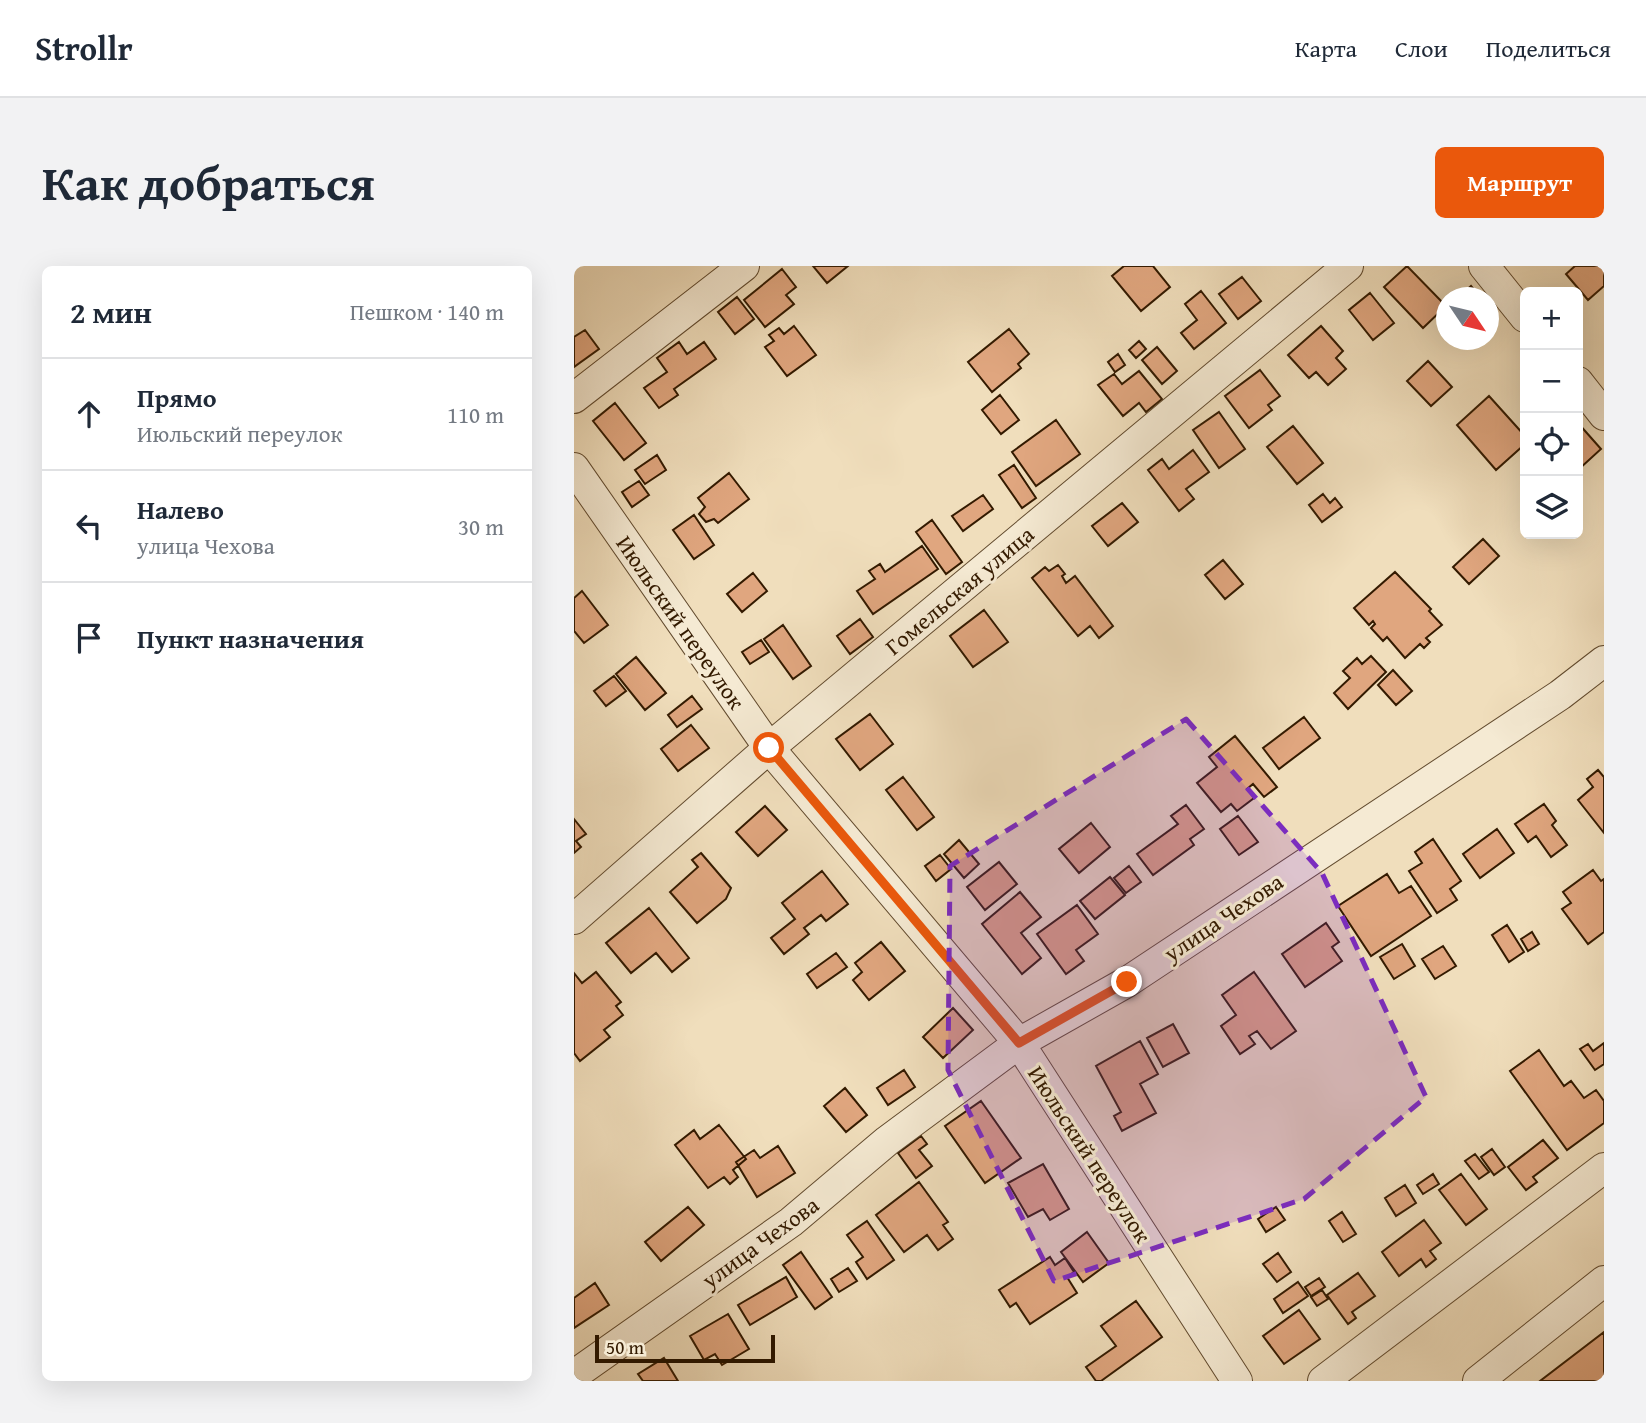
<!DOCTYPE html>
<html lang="ru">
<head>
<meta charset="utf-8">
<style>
	body { margin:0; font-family:"Gentium Book Plus",serif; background:#f2f2f3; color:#1f2937 }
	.controls { position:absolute; right:21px; top:21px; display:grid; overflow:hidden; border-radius:10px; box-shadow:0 7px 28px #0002 }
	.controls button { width:63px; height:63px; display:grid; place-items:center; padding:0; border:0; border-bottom:2px solid #e0e1e3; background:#fff; color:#1f2937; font:35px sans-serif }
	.compass { position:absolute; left:862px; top:21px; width:63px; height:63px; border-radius:50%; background:#fff; box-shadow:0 7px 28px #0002; rotate:125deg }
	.scale { position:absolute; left:21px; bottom:18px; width:180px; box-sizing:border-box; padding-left:7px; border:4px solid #331a00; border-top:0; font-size:19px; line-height:24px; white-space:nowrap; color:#331a00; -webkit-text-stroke:5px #f5ead3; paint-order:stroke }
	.stop { position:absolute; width:21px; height:21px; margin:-16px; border:5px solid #ea580c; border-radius:50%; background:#fff }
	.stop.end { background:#ea580c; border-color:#fff; box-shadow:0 2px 7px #0008 }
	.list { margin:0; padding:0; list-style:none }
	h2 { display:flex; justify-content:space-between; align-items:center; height:91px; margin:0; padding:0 28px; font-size:30px }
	h2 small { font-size:23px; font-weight:400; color:#747a83 }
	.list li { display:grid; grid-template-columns:46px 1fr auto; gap:21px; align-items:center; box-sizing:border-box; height:112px; padding:0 28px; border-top:2px solid #e0e1e3 }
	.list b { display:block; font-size:26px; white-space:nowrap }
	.list p { margin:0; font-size:23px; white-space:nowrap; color:#747a83 }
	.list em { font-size:23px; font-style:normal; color:#747a83 }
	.icon { flex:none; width:38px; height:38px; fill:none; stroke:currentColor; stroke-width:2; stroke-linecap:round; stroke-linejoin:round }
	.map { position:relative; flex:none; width:1030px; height:1115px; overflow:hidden; border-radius:10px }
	header { display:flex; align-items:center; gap:42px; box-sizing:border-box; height:98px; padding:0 35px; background:#fff; border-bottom:2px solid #e0e1e3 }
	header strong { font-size:33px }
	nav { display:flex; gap:38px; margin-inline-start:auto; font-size:24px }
	.intro { display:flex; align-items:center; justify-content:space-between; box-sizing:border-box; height:168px; padding:0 42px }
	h1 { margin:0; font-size:49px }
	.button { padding:18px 32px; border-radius:10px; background:#ea580c; color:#fff; font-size:24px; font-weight:700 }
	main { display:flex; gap:42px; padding:0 42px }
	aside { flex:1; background:#fff; border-radius:10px; box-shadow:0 7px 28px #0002 }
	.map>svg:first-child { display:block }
	.building { fill:#e0a67f; stroke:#331a00; stroke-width:2 }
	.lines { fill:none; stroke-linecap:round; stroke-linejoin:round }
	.minor-casing { stroke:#624b2f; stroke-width:32 }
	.minor { stroke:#f5ead3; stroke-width:30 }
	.route { stroke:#ea580c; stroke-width:9 }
	.marked { fill:#7b2cbf; fill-opacity:0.2; stroke:#7b2cbf; stroke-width:5; stroke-dasharray:14 9; stroke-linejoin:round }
	.labels { text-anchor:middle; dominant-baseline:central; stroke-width:6; stroke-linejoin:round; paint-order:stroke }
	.street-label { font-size:23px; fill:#331a00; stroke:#f5ead3 }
</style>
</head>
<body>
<header>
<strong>Strollr</strong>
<nav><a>Карта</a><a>Слои</a><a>Поделиться</a></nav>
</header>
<div class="intro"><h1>Как добраться</h1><a class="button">Маршрут</a></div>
<main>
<aside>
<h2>2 мин<small>Пешком · 140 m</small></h2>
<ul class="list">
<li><svg class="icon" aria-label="ahead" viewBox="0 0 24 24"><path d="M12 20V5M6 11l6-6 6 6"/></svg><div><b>Прямо</b><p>Июльский переулок</p></div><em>110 m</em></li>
<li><svg class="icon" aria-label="left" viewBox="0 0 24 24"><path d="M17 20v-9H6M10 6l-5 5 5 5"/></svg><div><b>Налево</b><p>улица Чехова</p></div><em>30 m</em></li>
<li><svg class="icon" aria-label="arrive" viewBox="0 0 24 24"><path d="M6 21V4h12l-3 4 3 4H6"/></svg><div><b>Пункт назначения</b></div></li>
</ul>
</aside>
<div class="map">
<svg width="1030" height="1115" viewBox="0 0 1030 1115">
	<rect width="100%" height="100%" fill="#f0debc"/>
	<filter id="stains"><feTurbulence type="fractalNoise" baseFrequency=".00286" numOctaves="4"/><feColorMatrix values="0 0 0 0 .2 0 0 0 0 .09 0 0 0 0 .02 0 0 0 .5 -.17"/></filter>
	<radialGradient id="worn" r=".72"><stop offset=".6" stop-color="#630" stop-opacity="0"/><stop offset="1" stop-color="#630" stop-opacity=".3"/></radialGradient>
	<path class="building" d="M239 0H274L253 17Z
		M550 0H579L596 21 567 45 538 10Z
		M833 0 872 40 849 62 810 21Z
		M1001 0H1026L1030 5V20L1014 34 992 8Z
		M208 3 222 21 212 29 220 38 191 61 170 34Z
		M668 11 687 35 664 53 645 28Z
		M897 20 907 32H884Z
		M627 25 652 57 620 83 607 67 623 54 611 38Z
		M796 27 820 57 799 74 775 44Z
		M163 31 180 53 161 68 144 46Z
		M220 60 242 89 213 110 191 81 200 75 195 69 205 62 210 68Z
		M747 60 769 85 762 92 772 103 754 119 742 106 735 112 714 89Z
		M435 63 455 88 444 98 447 102 418 126 394 96Z
		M11 64 25 83 0 101V71Z
		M565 75 572 83 562 92 555 84Z
		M105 76 113 88 130 76 142 93 100 123 104 129 85 142 70 122 93 106 83 92Z
		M583 81 603 105 588 118 568 94Z
		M544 88 551 99 541 106 534 96Z
		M854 95 878 121 857 140 833 115Z
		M686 104 706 130 694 139 698 144 675 162 651 130Z
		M565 105 588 133 572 146 565 137 549 150 524 119 540 108 548 118Z
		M426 129 445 154 427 168 408 144Z
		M915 130 951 170V178L922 204 883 159Z
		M41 137 72 177 50 194 19 155Z
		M645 146 671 183 645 202 619 164Z
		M482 154 506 188 462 220 438 186Z
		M1004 157 1027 183 1004 204Z
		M719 160 749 197 723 218 693 181Z
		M619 184 635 206 612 223 620 233 605 245 574 204 588 193 595 203Z
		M83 189 92 204 71 218 61 204Z
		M440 199 462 232 448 242 425 209Z
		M155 207 175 233 144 257 140 253 132 256 125 248 131 241 124 232Z
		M65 215 75 229 58 241 48 226Z
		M749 228 756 237 761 232 768 241 748 256 735 239Z
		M409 229 419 243 389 265 378 250Z
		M548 237 564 256 534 280 518 260Z
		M120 249 140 279 120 293 99 264Z
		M358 254 388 296 372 308 342 266Z
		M909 273 925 290 895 318 879 301Z
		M348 280 364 303 299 348 283 325 301 313 295 305 306 298 311 306Z
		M649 294 669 318 651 333 631 309Z
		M484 299 491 308 488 310 492 317 501 310 539 360 525 372 516 360 504 370 458 312 471 301 475 305Z
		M821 306 857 343 855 345 868 359 852 372 856 376 850 382 846 378 831 392 813 371 809 375 797 362 801 358 799 355 795 359 780 342Z
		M179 307 193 325 168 346 153 328Z
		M8 325 34 359 10 377 0 365V332Z
		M410 344 434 376 399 401 376 370Z
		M286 353 299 371 276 388 263 370Z
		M209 359 237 400 219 413 190 373Z
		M187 374 195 386 176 398 168 386Z
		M797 390 812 406 774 443 760 427 776 412 769 405 783 392 788 398Z
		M62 391 92 427 71 444 42 408Z
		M819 404 838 425 822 439 804 419Z
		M40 410 52 425 32 440 20 425Z
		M118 430 128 443 103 461 94 449Z
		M296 448 319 478 286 504 262 473Z
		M730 451 746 472 705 503 689 482Z
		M117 459 135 482 104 505 87 483Z
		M661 470 703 521 690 531 679 518 673 523 680 532 663 545 657 538 647 546 623 517 643 501 635 491Z
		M1024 504 1030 511V567L1004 534 1019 521 1013 513Z
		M329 511 360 551 343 564 312 524Z
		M970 538 982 555 978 559 993 579 977 591 962 570 954 576 941 558Z
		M612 539 630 563 616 573 620 579 579 609 563 588 604 558 597 550Z
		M191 540 213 564 184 590 162 566Z
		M664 550 684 576 665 589 646 563Z
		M0 553 12 568 2 575 7 581 0 587Z
		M517 557 536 581 505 607 485 583Z
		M923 563 940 587 906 612 889 588Z
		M859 573 887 615 876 623 883 634 863 647 835 605 848 597 841 586Z
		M385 574 405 598 390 612 370 588Z
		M127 587 157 622 152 633 123 657 96 626 124 601 118 594Z
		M366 589 377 603 362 615 351 600Z
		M425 596 443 618 411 644 393 621Z
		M555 600 567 616 552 627 540 612Z
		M1019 604 1027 615 1030 613V666L1014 678 988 643 997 637 989 626Z
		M248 605 274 638 252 655 247 649 230 662 235 668 210 688 197 672 221 653 208 637Z
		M813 608 825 627 837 620 857 650 797 690 764 640Z
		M536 611 551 629 521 653 506 635Z
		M446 626 467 651 447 667 467 692 448 708 408 658Z
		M503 639 524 668 502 684 510 695 492 708 463 668Z
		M75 642 115 692 98 706 82 687 57 707 32 677Z
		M752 657 765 676 758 681 768 695 731 721 708 688Z
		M933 659 950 686 935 696 918 669Z
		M958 666 965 678 954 685 947 673Z
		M307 676 331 705 295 734 279 714 288 706 281 697Z
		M828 678 841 700 820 713 806 691Z
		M869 680 882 700 861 713 848 693Z
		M262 687 273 701 243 722 233 708Z
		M22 706 47 736 42 740 49 749 30 764 36 771 6 795 0 787V707L8 717Z
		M680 706 722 765 697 783 683 765 675 770 681 778 666 788 647 760 662 749 648 729Z
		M379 742 399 764 369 792 349 771Z
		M599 758 615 787 589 801 573 772Z
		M566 775 584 808 566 818 582 847 548 865 540 850 547 846 522 800Z
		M1030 777V798L1021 804 1006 783 1014 778 1019 785Z
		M965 784 990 820 997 815 1010 832 1022 824 1030 835V857L993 884 936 805Z
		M330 804 341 821 314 839 303 822Z
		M271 822 293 849 272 866 250 840Z
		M407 835 447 892 411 917 371 860Z
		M145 859 172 893 159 904 164 911 156 918 150 911 134 922 101 879 120 864 126 873Z
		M347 870 353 878 345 884 358 900 342 912 324 887Z
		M969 874 984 892 959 911 963 916 952 924 934 901Z
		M204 880 221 907 183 931 162 896 180 884 186 892Z
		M918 883 931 901 920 909 907 891Z
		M901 888 915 906 905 913 891 895Z
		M469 898 495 943 476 954 469 943 454 951 434 917Z
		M859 908 865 918 849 928 843 919Z
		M887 908 913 943 892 959 865 924Z
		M345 916 374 956 369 959 379 973 364 984 353 969 330 986 302 949Z
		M831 919 842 937 822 950 811 932Z
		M114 941 130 959 87 995 71 976Z
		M702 941 711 954 692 966 684 953Z
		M768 946 782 968 769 976 755 955Z
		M850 954 867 977 856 985 862 993 852 1001 847 993 825 1010 808 986Z
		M293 955 320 994 293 1013 282 996 289 991 273 969Z
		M513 966 535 997 509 1016 487 986Z
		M227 986 258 1031 241 1043 209 999Z
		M704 987 717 1006 703 1016 689 998Z
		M476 991 481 999 491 992 500 1006 493 1011 503 1027 456 1058 442 1037 436 1041 425 1024Z
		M274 1002 283 1015 265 1026 257 1013Z
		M784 1007 801 1030 778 1046 782 1052 774 1058 753 1029Z
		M212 1011 223 1031 176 1059 164 1039Z
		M745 1012 751 1021 737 1030 731 1021Z
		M724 1016 734 1030 709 1047 700 1033Z
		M21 1017 35 1039 0 1062V1032Z
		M748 1024 754 1033 743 1040 737 1031Z
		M562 1035 588 1071 527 1115H522L512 1101 542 1080 527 1060Z
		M725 1044 746 1073 710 1098 689 1070Z
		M154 1048 175 1083 148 1099 141 1088 130 1094 116 1070Z
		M1030 1066V1115H966Z
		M90 1092 104 1115H69L64 1108Z"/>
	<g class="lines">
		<g class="minor-casing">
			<path id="minor" d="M910 0 951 51
				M1004 116 1030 149
				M0 132 170 0
				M0 202 195 482 445 777 663 1115
				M0 653 195 482 774 0
				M0 1109 217 956 313 875 445 777 553 716 986 429 1030 395
				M749 1115 1030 902
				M904 1115 1030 1015"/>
		</g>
		<use href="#minor" class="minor"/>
	</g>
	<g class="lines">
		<path class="route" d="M195 482 445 777 553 716"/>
	</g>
	<path class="marked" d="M612 453 748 607 852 831 730 933 480 1015 374 804 376 600Z"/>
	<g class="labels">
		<g class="street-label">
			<text transform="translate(385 324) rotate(-40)">Гомельская улица</text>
			<text transform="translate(107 356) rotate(55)">Июльский переулок</text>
			<text transform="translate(649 651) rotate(-34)">улица Чехова</text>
			<text transform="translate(516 888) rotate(57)">Июльский переулок</text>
			<text transform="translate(186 976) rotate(-36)">улица Чехова</text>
		</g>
	</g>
	<rect width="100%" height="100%" filter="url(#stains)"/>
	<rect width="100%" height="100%" fill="url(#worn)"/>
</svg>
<div class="controls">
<button>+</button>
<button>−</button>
<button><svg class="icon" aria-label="locate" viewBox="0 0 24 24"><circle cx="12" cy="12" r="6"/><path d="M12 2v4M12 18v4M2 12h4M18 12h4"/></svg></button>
<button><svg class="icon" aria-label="layers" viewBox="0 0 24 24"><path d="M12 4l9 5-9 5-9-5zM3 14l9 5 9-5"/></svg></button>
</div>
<svg class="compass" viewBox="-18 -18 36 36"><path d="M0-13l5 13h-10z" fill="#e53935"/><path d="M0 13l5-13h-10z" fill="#747a83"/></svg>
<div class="scale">50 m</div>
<div class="stop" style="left:195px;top:482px"></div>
<div class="stop end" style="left:553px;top:716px"></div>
</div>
</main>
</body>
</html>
